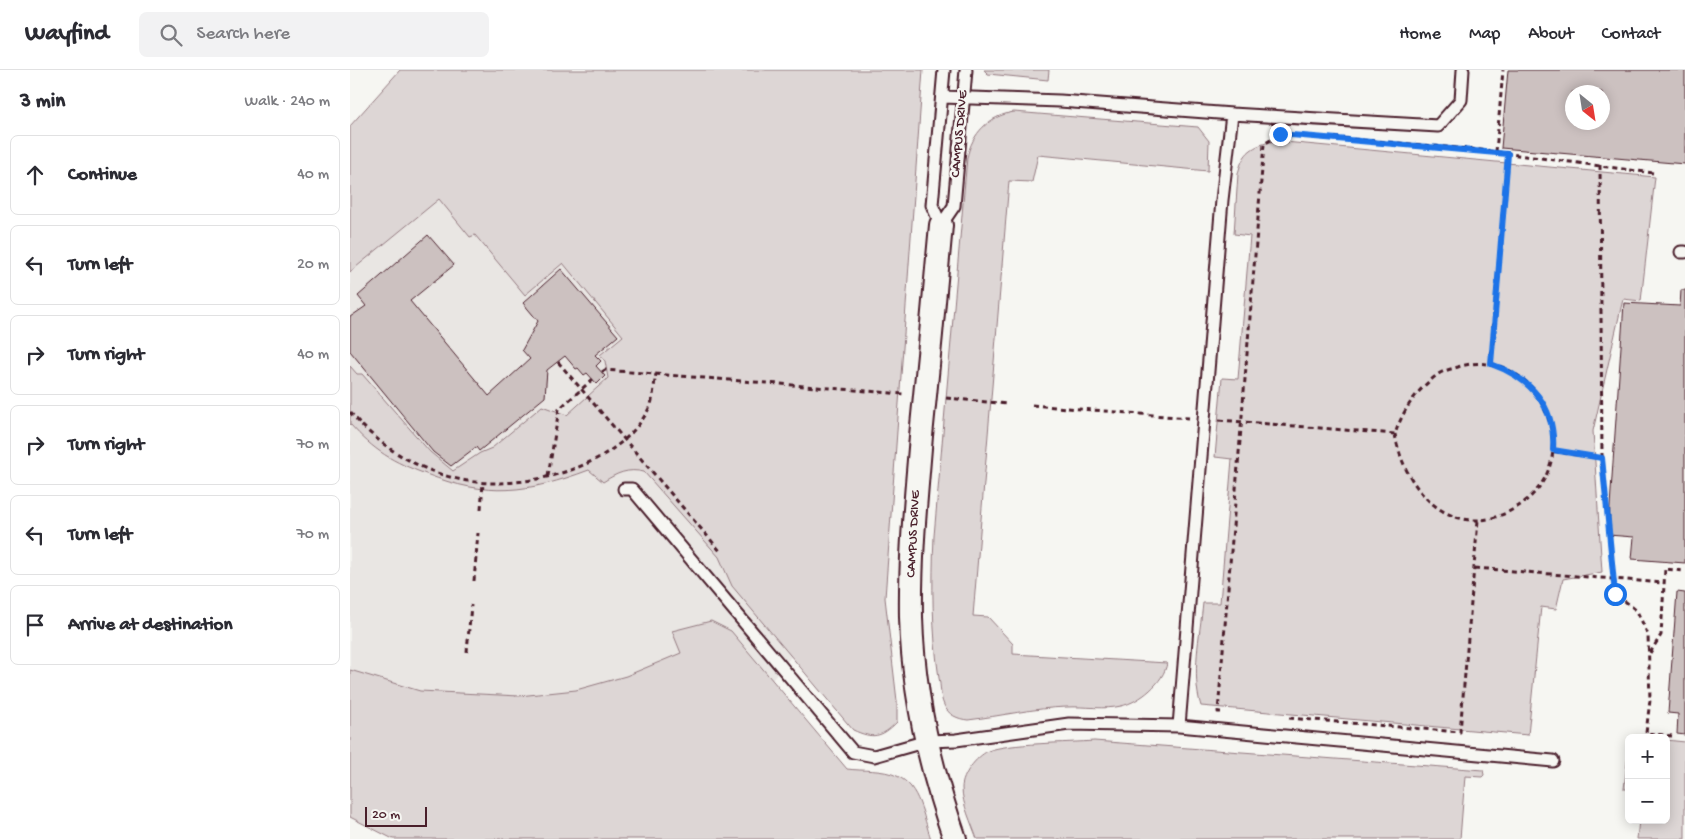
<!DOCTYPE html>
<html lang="en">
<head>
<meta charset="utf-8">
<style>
	body { margin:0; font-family:"Gochi Hand",sans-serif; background:#f2f2f3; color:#2b2b33 }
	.controls { position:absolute; right:15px; bottom:15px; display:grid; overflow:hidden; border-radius:8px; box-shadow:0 2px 12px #0003 }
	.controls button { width:45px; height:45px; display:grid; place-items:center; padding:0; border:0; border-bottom:1px solid #e1e1e2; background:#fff; color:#2b2b33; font:25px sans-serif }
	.compass { position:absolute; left:1215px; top:15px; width:45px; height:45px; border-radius:50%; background:#fff; box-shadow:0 2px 12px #0003; rotate:150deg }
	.scale { position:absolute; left:15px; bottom:12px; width:62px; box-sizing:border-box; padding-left:5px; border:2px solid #4a1f2b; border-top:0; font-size:14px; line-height:18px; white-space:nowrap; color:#4a1f2b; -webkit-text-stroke:4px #f6f6f2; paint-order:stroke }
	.stop { position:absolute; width:15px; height:15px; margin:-11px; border:4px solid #1a73e8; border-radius:50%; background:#fff }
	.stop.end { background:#1a73e8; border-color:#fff; box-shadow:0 1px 5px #0008 }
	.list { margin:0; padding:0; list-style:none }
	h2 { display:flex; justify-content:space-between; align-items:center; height:65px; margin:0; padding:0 20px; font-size:21px }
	h2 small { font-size:16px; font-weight:400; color:#7c7c81 }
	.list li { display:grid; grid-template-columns:32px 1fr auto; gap:15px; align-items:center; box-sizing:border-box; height:80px; margin:0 10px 10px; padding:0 10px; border:1px solid #e1e1e2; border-radius:8px }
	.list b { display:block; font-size:19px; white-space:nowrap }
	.list em { font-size:16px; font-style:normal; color:#7c7c81 }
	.icon { flex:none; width:28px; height:28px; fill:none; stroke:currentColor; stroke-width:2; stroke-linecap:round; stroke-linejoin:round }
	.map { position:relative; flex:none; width:1335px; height:769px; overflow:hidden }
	header { display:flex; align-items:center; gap:30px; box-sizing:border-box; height:70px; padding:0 25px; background:#fff; border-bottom:1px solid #e1e1e2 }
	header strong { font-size:24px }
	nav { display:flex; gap:28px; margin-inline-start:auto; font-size:18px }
	.search { width:350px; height:45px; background:#f2f2f3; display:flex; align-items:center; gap:12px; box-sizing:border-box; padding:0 18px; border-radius:8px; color:#7c7c81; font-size:19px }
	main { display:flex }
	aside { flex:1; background:#fff }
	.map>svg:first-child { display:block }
	.built { fill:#e9e6e3 }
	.green { fill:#ddd6d5; stroke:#947a80 }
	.building { fill:#ccc1c0; stroke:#4a1f2b; fill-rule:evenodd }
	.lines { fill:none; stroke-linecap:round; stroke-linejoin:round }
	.service-casing { stroke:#4a1f2b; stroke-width:15 }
	.minor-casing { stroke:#4a1f2b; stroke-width:26 }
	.path { stroke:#4a1f2b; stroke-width:3; stroke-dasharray:5 4; stroke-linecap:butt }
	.service { stroke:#f6f6f2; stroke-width:11 }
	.minor { stroke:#f6f6f2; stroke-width:22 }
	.route { stroke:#1a73e8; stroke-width:6 }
	.labels { text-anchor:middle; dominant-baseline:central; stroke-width:5; stroke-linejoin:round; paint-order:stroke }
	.street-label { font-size:14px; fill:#4a1f2b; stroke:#f6f6f2 }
</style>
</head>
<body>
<header>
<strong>Wayfind</strong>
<div class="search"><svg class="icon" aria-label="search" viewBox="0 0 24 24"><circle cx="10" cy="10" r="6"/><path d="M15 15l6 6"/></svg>Search here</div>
<nav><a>Home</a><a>Map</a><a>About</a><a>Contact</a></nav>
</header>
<main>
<aside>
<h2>3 min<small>Walk · 240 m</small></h2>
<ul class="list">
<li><svg class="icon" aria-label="ahead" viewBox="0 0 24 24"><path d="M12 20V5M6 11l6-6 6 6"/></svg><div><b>Continue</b></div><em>40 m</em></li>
<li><svg class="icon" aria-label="left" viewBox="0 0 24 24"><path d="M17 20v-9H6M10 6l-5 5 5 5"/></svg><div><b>Turn left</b></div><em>20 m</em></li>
<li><svg class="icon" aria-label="right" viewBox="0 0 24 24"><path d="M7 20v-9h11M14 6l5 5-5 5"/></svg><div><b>Turn right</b></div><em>40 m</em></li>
<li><svg class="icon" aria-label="right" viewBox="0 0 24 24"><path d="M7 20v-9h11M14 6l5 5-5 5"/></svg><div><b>Turn right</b></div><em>70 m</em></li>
<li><svg class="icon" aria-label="left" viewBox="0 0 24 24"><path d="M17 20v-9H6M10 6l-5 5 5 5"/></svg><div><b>Turn left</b></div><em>70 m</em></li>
<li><svg class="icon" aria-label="arrive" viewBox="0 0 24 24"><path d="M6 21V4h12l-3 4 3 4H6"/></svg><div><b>Arrive at destination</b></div></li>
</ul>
</aside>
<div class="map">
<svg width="1335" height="769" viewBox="0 0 1335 769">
	<rect width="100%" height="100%" fill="#f6f6f2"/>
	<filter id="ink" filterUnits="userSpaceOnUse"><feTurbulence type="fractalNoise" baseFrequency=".02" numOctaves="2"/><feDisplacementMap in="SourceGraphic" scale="10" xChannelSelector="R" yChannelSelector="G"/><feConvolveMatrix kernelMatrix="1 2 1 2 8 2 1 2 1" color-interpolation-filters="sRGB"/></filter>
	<g filter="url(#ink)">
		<path class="built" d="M572 3 540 463 295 769H43L0 747V125Z"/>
		<path class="green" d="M50 0H573L535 528 547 631V652C531 668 523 669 503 660L382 516 369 487 294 402C278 398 267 403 253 412L239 400C178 423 137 428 76 404 43 392 24 381 0 354V296L7 304H12L80 382 103 401 130 383 142 378 192 336 217 345 258 308 255 291 250 285 273 266 213 193 175 225 125 165 120 167 89 129 0 202V56Z
			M634 0H699L698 10 638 4Z
			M664 42 848 57 859 71 858 101 688 85 682 112 659 111 623 546 638 547 663 574V584L817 593C814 612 790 632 771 636 755 640 734 636 717 637 684 638 651 646 618 650 608 649 598 645 594 635 590 627 591 616 589 608 582 562 582 513 584 466L617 88C622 63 639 46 664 42Z
			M924 71 1305 107 1291 231 1273 229 1243 361 1252 502 1213 509 1206 539 1191 537 1178 665 851 636C841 605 850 565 853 533H870L882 389 865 387 872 308 888 309 900 166 884 164 888 104C893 81 903 76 924 71Z
			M361 551 381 561 497 699C512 701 533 699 547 706 570 716 573 747 581 769H43L0 747V600L70 621 169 626 226 620 276 606 331 583 322 561Z
			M1316 670 1335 672V769H1287L1289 750H1316Z
			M744 671 1133 700 1134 705 1132 707 1115 706 1110 769H627C622 754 612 734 612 718 612 705 626 687 638 681 657 673 720 673 744 671Z
			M1279 676V719H1274Z"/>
		<path class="building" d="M1158 0H1335V94L1151 78ZM1222 22H1252V52H1222Z
			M78 165 104 195 60 231 139 326 180 289 172 280 188 251 173 233 211 199 268 266 245 285 251 291 246 296 255 306 247 314 237 303 234 305 228 298 226 299 215 286 197 300 195 327 129 381 126 377 101 396 83 382 0 281V247L16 236 8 226Z
			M1331 220H1335V493L1282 489 1284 467 1258 465 1274 233 1330 236Z
			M1327 522 1335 523V665L1327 664 1328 644 1318 643Z"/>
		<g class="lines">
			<g class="service-casing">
				<path id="service" d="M592 27 710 31 882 44 1088 56 1111 30 1113 0
					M591 155 604 136 616 0
					M591 155 582 135 594 0
					M1331 182H1335
					M274 419H282L503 682 524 686 577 671 606 670 719 654 829 656 1203 691
					M829 656 872 130 882 44"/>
			</g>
			<g class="minor-casing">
				<path id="minor" d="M591 155C585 225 578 296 571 366 566 427 560 486 561 547 563 622 580 698 605 769"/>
			</g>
			<path class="path" d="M985 68 1130 80 1303 103
				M1146 82 1153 0
				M1250 95 1252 388 1265 523 1287 541 1298 565 1300 630 1296 663 1322 666
				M208 292 371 482
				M1141 293 1158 84
				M252 302 255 300 554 324
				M596 328 658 334
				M682 335 839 348
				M0 342C28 376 69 401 112 410 174 422 273 398 301 334 304 325 304 313 306 304
				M869 350 1045 364C1053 340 1066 321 1087 305 1092 301 1101 299 1108 297 1142 286 1175 302 1192 333 1200 349 1204 362 1203 381L1252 388
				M1045 364C1055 424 1106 475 1167 437 1188 424 1200 405 1203 381
				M198 406 209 339 243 309
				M131 439 133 413
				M1125 498 1314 513
				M124 511 128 463
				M117 582 121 535
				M1300 583 1311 565 1315 499 1335 501
				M871 642H868L914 74 931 64
				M939 648 1110 662 1128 450"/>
			<use href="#service" class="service"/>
			<use href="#minor" class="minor"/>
		</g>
	</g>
	<g class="lines" filter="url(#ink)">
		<path class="route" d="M930 64 1158 84 1141 294C1181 308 1206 337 1203 380L1252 388 1265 524"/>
	</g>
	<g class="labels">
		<g class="street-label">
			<text transform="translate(610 64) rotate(-85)">CAMPUS DRIVE</text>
			<text transform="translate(564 464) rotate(-87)">CAMPUS DRIVE</text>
		</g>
	</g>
</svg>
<div class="controls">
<button>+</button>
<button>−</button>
</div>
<svg class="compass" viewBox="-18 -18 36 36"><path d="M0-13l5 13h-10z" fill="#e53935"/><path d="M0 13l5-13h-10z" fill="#7c7c81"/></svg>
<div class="scale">20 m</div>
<div class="stop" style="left:1265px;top:524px"></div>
<div class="stop end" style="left:930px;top:64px"></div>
</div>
</main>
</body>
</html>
